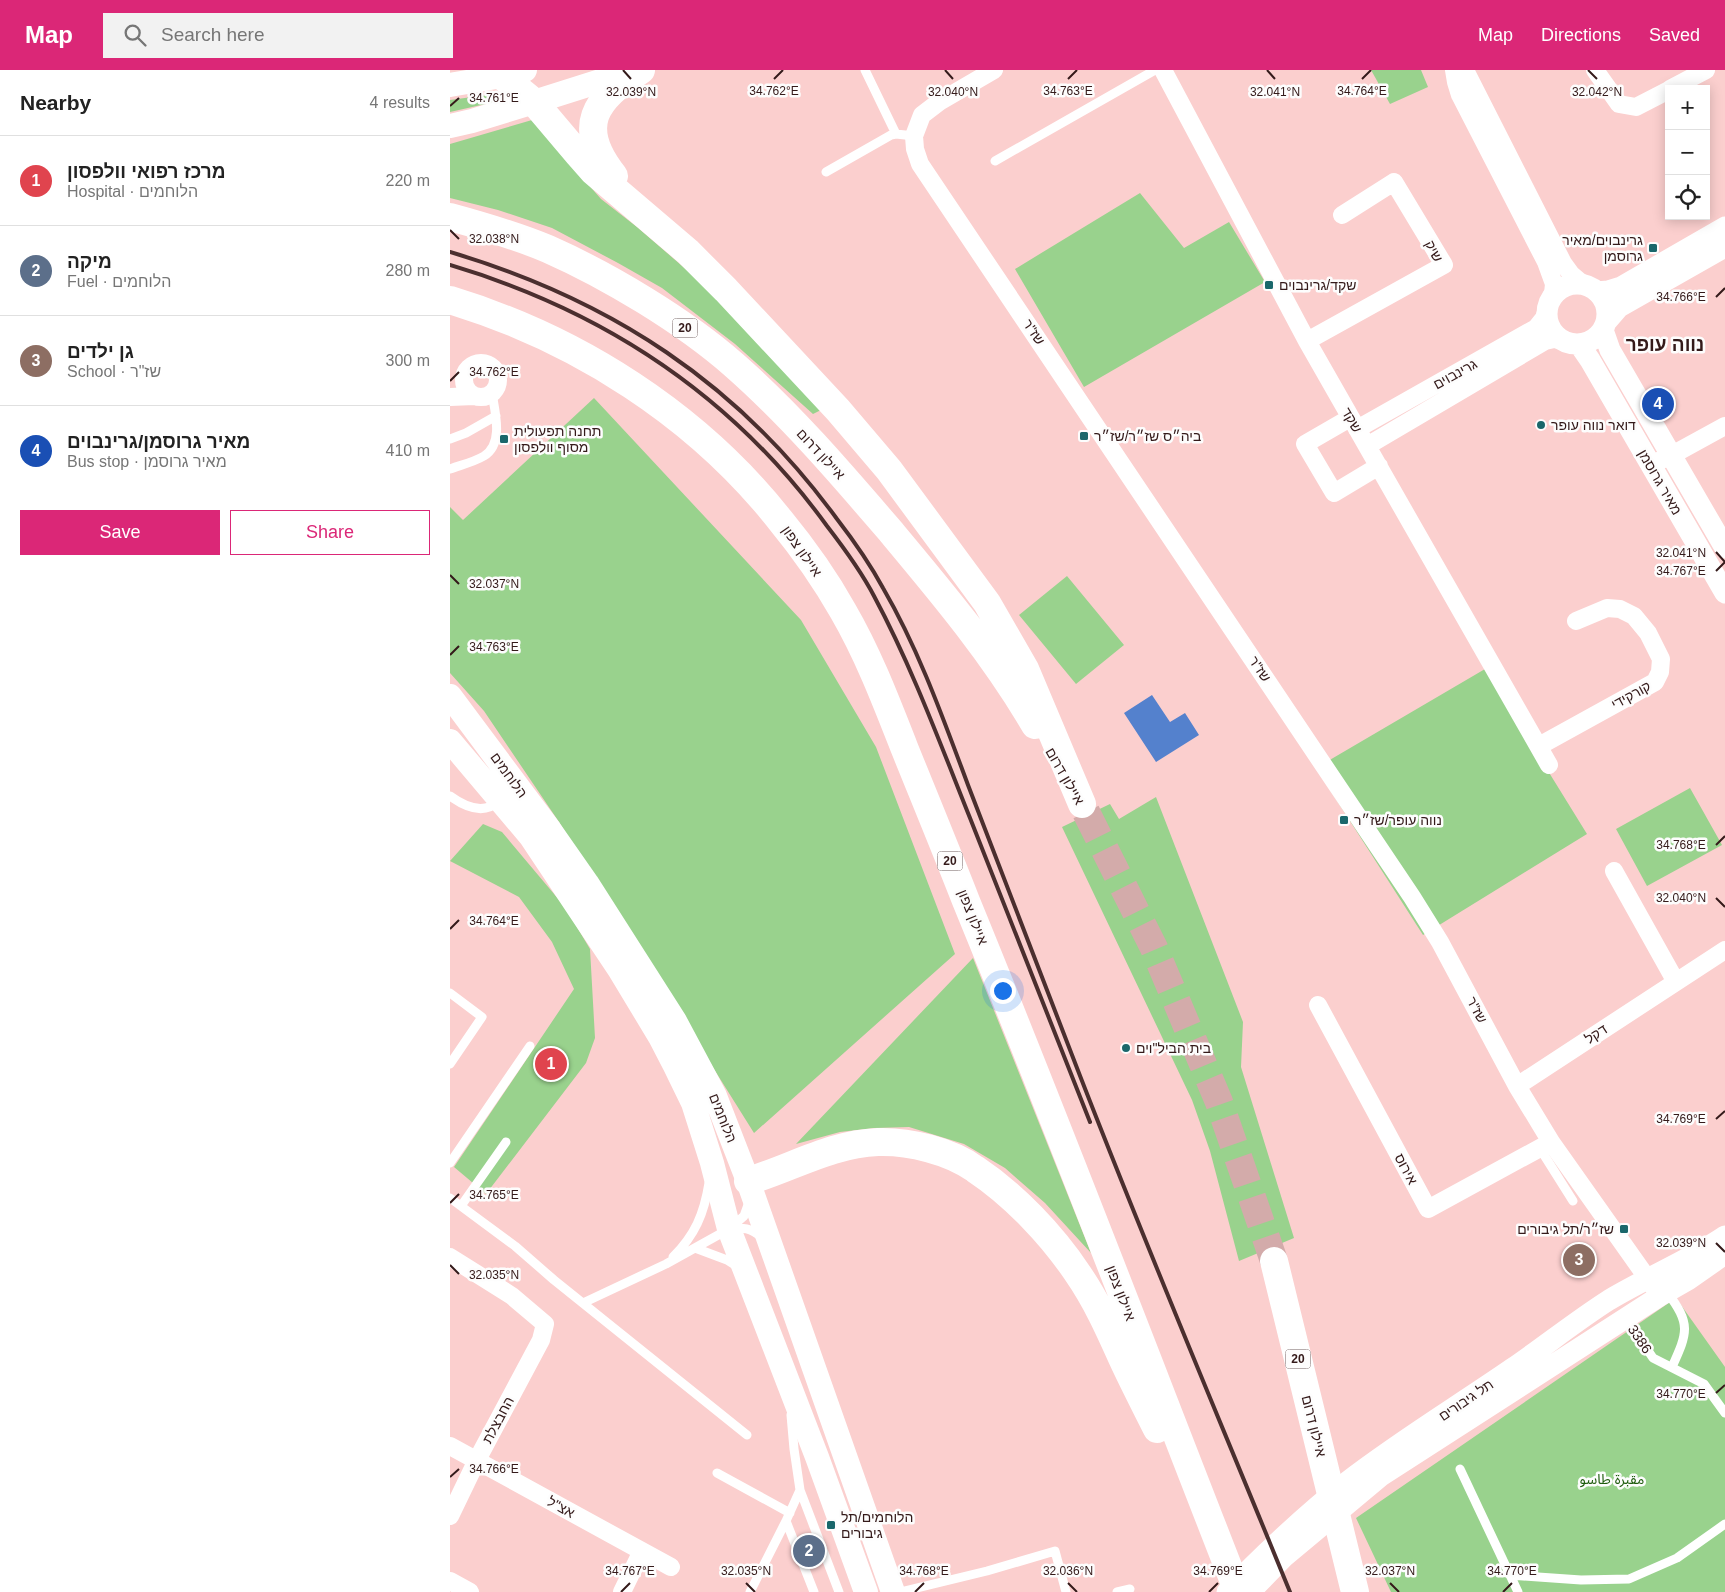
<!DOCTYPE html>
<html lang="en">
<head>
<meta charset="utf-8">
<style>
	body { margin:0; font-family:Helvetica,"Noto Sans Arabic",Heebo,sans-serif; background:#f2f2f2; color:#222 }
	.controls { position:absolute; right:15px; top:15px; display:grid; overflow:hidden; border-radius:0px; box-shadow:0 2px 12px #0003 }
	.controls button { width:45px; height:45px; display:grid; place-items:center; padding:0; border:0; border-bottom:1px solid #e0e0e0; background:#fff; color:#222; font:25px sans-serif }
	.you { position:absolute; left:552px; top:920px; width:18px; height:18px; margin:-12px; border:4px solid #fff; border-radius:50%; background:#1a73e8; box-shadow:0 0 0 8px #1a73e833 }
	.badge { display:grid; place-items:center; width:32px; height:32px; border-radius:50%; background:#db2777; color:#fff; font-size:16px; font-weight:700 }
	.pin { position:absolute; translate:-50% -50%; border:2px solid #fff; box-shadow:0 1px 5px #0006 }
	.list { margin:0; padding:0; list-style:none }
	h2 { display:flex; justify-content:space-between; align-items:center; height:65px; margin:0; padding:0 20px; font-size:21px }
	h2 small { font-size:16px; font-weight:400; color:#767676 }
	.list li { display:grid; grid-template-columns:32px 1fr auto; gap:15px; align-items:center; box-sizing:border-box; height:90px; padding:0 20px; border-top:1px solid #e0e0e0 }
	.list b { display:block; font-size:19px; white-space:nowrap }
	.list p { margin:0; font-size:16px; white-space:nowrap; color:#767676 }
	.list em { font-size:16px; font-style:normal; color:#767676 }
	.actions { display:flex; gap:10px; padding:15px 20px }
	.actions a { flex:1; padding:11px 0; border:1px solid #db2777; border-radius:0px; text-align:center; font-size:18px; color:#db2777 }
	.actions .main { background:#db2777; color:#fff }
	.icon { flex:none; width:28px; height:28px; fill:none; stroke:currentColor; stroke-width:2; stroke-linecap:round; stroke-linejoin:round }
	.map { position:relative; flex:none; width:1275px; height:1522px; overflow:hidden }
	header { display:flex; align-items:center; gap:30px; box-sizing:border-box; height:70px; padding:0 25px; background:#db2777; color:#fff }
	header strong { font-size:24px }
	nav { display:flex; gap:28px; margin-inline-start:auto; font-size:18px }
	.search { width:350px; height:45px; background:#f2f2f2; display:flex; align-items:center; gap:12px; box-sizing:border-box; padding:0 18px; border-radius:0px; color:#767676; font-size:19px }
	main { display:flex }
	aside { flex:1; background:#fff }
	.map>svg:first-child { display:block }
	.green { fill:#99d28d }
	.water { fill:#5481cd }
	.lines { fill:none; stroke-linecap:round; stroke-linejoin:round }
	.motorway-tunnel { stroke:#d3abaa; stroke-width:28; stroke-dasharray:28 14; stroke-linecap:butt }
	.service { stroke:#fff; stroke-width:9 }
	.minor { stroke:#fff; stroke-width:18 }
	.tertiary { stroke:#fff; stroke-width:21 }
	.secondary { stroke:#fff; stroke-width:24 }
	.motorway { stroke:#fff; stroke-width:28 }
	.rail { stroke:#4b2f2f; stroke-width:4 }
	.ticks { fill:none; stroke:#341a1a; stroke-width:2 }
	.poi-dot { fill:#1a676b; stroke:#fdfdfd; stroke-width:2 }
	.labels { text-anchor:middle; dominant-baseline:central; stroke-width:5; stroke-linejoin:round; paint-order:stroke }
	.shield { fill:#fdfdfd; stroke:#705e5e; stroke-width:1 }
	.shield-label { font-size:12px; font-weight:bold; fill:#341a1a }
	.poi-label { font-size:14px; fill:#341a1a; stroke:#fdfdfd; text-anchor:start }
	.street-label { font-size:14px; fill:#341a1a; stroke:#fdfdfd }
	.park-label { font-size:14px; fill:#1f5d0e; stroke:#fdfdfd }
	.district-label { font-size:19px; font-weight:bold; fill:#341a1a; stroke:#fdfdfd }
	.ticks-label { font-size:12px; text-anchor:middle; fill:#341a1a; stroke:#fdfdfd; stroke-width:5; stroke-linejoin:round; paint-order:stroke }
</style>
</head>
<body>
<header>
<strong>Map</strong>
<div class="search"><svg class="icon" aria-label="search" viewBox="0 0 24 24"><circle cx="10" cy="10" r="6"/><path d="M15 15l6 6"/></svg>Search here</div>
<nav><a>Map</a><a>Directions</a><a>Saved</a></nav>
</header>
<main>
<aside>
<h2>Nearby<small>4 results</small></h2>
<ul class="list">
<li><span class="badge" style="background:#e0444e">1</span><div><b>מרכז רפואי וולפסון</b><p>Hospital · הלוחמים</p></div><em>220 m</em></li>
<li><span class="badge" style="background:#5c6f8a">2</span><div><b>מיקה</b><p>Fuel · הלוחמים</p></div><em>280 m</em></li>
<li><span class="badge" style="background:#8d6e63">3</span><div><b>גן ילדים</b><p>School · שז&quot;ר</p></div><em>300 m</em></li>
<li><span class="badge" style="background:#1a4fb4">4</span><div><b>מאיר גרוסמן/גרינבוים</b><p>Bus stop · מאיר גרוסמן</p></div><em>410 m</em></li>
</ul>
<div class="actions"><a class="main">Save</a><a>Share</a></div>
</aside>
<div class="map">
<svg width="1275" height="1522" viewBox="0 0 1275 1522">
	<rect width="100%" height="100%" fill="#fbcfce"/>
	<path class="green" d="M921 0H971L978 17 940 34Z
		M44 24 52 25 55 28 49 31 0 42V30Z
		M82 50 151 129 187 157 275 233 371 340 363 344 285 274 212 218 168 193 102 158 48 140 0 128V74Z
		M690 123 734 178 779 152 815 212 634 317 565 199Z
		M144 328 351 550 426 677 505 884 304 1063 109 752 34 641 0 603V437L13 450Z
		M617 506 674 575 626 614 569 545Z
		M1035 599 1137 764 973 865 866 698Z
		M1240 718 1272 775 1197 816 1166 759Z
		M706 727 793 952 791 997 844 1168 789 1191 760 1081 742 1030 612 757 660 734 669 749Z
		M33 754 52 762 115 837 140 879 145 968 136 993 36 1124 4 1097 124 919 102 872 69 827 0 791Z
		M523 888 641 1183 595 1133 555 1098 514 1074 459 1057 424 1058 390 1062 346 1074Z
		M1226 1228 1275 1297V1522H941L906 1448Z"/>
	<path class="water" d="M702 625 720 652 735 643 749 665 706 692 674 643Z"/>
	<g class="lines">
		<path class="motorway-tunnel" d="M636 742 704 878 769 1032 824 1191"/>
		<path class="service" d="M415 0 446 64
			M545 91 705 0
			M376 102 441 65 446 64 464 66
			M0 369 16 363 46 346
			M0 399C11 395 24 392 34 386 54 374 45 342 42 323
			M0 726C15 737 34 745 49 731
			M0 923 32 947 0 994
			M1089 1077 1123 1131
			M0 1093 80 976
			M0 1128 65 1176 104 1210 297 1365
			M11 1136 56 1072
			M280 1159C293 1157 301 1158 311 1167
			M245 1178 277 1190 288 1197
			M223 1187C245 1165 254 1144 259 1113
			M1217 1222C1241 1254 1238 1262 1222 1297
			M133 1233 216 1194 279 1159 294 1146 299 1132
			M1176 1248 1203 1288 1254 1314 1275 1343
			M341 1345 344 1379 350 1420 389 1522
			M1010 1399 1068 1522
			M267 1403 340 1443
			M350 1420 336 1451 364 1522
			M1060 1505 1131 1510 1179 1509 1227 1488 1275 1454
			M300 1522 336 1451
			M450 1522 537 1501 605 1481 616 1522
			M667 1522 680 1519"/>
		<path class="minor" d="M544 0 489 32 472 45 464 66 465 79 470 94 962 827 990 872 1067 1016 1101 1072 1205 1219
			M713 0 857 271 1099 695
			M1004 0 1006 12 1010 25 1096 192 1104 214 1103 224
			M1015 0 1113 193 1121 204 1134 215
			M1145 0 1169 34 1186 37 1219 20
			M1220 19 1256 0
			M857 271 994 195 944 112 892 145
			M14 310a17 17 0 1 1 34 0a17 17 0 1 1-34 0Z
			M0 327 24 326
			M900 348 855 374 884 423 929 396
			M907 359 1086 258 1094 248 1096 242
			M917 376 1095 271 1104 269 1112 270
			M1200 395 1222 385 1275 356
			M1089 676 1205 612 1210 602 1211 589 1198 563 1184 546 1170 539 1157 538 1126 551
			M1164 801 1226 912
			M868 935 978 1139 1101 1072
			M1067 1016 1275 880
			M0 1187 62 1226 95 1254 91 1270 27 1390 0 1446
			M0 1376 221 1497
			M0 1511 20 1522
			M172 1522 192 1481"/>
		<path class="tertiary" d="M1097 244a30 30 0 1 1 60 0a30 30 0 1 1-60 0Z
			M1147 222 1158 221 1171 217 1275 157
			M1156 252 1169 237 1275 177
			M1153 260 1160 280 1275 478
			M1129 274 1140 290 1275 523
			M777 1522C815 1483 854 1446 897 1412 950 1371 1008 1336 1063 1298 1095 1276 1126 1251 1159 1230 1197 1207 1238 1191 1275 1166
			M800 1522 834 1487 931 1406 1210 1226 1238 1210 1275 1184"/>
		<path class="secondary" d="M0 15 52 6 75 0
			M0 56 22 51 84 32 185 0
			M0 626 100 760 137 813 225 951 265 1026 298 1111 443 1522
			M0 671 81 767 169 899 210 967 225 996 243 1033 262 1093 279 1159 367 1387 416 1522"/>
		<path class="motorway" d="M52 6 84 32 128 84 143 101 238 182 276 220 388 340 439 400 537 533 575 599 632 734
			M164 106C125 57 144 29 191 0
			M0 147C33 156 67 166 98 179 159 206 234 251 284 295 341 345 393 406 442 463 493 524 545 586 585 655
			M0 230C128 269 247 345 330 450 353 478 375 509 393 541 418 584 436 631 454 677 475 729 496 780 516 831 610 1060 698 1292 788 1522
			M298 1111C342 1098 380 1074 428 1072 459 1071 500 1081 525 1099 564 1125 602 1165 628 1204 646 1230 659 1259 672 1288 683 1312 695 1335 707 1359
			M824 1191 905 1522"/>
		<path class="rail" d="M0 182C161 230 288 313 387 449 404 471 420 494 433 518 469 580 493 648 518 715 553 805 588 895 622 985 691 1165 767 1343 840 1522
			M0 195C155 241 282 325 377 456 394 478 411 501 424 526 462 597 490 673 520 748 560 850 600 951 640 1052"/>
	</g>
	<path class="ticks" d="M173 0 181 9M495 0 503 9M817 0 825 9M1138 0 1147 9M324 9 333 0M618 9 627 0M912 9 921 0M0 36 9 28M0 160 9 169M1266 227 1275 218M0 311 9 302M1266 482 1275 492M1266 501 1275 492M0 505 9 514M0 585 9 576M1266 775 1275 766M1266 828 1275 837M0 859 9 850M1266 1049 1275 1041M0 1133 9 1124M1266 1173 1275 1182M0 1195 9 1204M1266 1323 1275 1315M0 1407 9 1399M296 1513 305 1522M618 1513 627 1522M940 1513 949 1522M171 1522 180 1513M465 1522 474 1513M759 1522 768 1513M1053 1522 1062 1513"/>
	<g class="poi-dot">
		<rect x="1198" y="173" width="10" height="10" rx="2.5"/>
		<rect x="814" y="210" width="10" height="10" rx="2.5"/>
		<circle cx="1091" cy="355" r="5"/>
		<rect x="629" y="361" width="10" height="10" rx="2.5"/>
		<rect x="49" y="364" width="10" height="10" rx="2.5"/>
		<rect x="889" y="745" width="10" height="10" rx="2.5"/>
		<circle cx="676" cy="978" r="5"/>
		<rect x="1169" y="1154" width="10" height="10" rx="2.5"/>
		<rect x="376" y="1450" width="10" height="10" rx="2.5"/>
	</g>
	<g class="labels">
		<g class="shield">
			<rect x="222.5" y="248.5" width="25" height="19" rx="4"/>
			<rect x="487.5" y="781.5" width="25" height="19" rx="4"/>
			<rect x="835.5" y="1279.5" width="25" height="19" rx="4"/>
		</g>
		<g class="shield-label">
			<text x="235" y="258">20</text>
			<text x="500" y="791">20</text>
			<text x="848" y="1289">20</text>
		</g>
		<g class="poi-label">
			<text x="1193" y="170" text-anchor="end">גרינבוים/מאיר<tspan x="1193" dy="16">גרוסמן</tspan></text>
			<text x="829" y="215">שקד/גרינבוים</text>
			<text x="1101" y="355">דואר נווה עופר</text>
			<text x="64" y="361">תחנה תפעולית<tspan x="64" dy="16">מסוף וולפסון</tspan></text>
			<text x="644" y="366">ביה״ס שז״ר/שז״ר</text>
			<text x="904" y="750">נווה עופר/שז״ר</text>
			<text x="686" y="978">בית הביל"וים</text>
			<text x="1164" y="1159" text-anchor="end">שז״ר/תל גיבורים</text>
			<text x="391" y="1447">הלוחמים/תל<tspan x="391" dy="16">גיבורים</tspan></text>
		</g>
		<g class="street-label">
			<text transform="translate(984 181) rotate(63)">שיק</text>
			<text transform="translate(584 262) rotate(56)">שז"ר</text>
			<text transform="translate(1005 304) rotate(-29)">גרינבוים</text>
			<text transform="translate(902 350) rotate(60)">שקד</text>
			<text transform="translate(371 384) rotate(47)">איילון דרום</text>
			<text transform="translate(1210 412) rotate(60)">מאיר גרוסמן</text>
			<text transform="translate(352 481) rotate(55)">איילון צפון</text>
			<text transform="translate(810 599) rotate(56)">שז"ר</text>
			<text transform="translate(1181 625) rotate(-29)">קורקידי</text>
			<text transform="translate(59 705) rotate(54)">הלוחמים</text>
			<text transform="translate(615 706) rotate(60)">איילון דרום</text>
			<text transform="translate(523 847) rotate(68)">איילון צפון</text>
			<text transform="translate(1027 940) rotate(62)">שז"ר</text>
			<text transform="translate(1146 964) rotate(-33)">דקל</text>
			<text transform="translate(273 1048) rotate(68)">הלוחמים</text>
			<text transform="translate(956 1099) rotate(62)">אירוס</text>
			<text transform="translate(671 1223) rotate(69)">איילון צפון</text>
			<text transform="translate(1190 1269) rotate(56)">3386</text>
			<text transform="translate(1016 1330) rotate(-34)">תל גיבורים</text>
			<text transform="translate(48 1350) rotate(-62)">החבצלת</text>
			<text transform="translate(864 1356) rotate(76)">איילון דרום</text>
			<text transform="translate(111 1437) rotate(29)">אצ"ל</text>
		</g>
		<g class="park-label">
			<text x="1162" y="1409">مقبرة طاسو</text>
		</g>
		<g class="district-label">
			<text x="1215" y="274">נווה עופר</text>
		</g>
	</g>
	<g class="ticks-label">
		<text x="324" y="25">34.762°E</text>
		<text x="618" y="25">34.763°E</text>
		<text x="912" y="25">34.764°E</text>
		<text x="181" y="26">32.039°N</text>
		<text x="503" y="26">32.040°N</text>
		<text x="825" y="26">32.041°N</text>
		<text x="1147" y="26">32.042°N</text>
		<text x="44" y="32">34.761°E</text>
		<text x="44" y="173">32.038°N</text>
		<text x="1231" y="231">34.766°E</text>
		<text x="44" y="306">34.762°E</text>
		<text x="1231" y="487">32.041°N</text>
		<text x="1231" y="505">34.767°E</text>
		<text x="44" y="518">32.037°N</text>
		<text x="44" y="581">34.763°E</text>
		<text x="1231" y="779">34.768°E</text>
		<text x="1231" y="832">32.040°N</text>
		<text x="44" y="855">34.764°E</text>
		<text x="1231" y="1053">34.769°E</text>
		<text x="44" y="1129">34.765°E</text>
		<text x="1231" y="1177">32.039°N</text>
		<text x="44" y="1209">32.035°N</text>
		<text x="1231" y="1328">34.770°E</text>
		<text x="44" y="1403">34.766°E</text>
		<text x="296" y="1505">32.035°N</text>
		<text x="618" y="1505">32.036°N</text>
		<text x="940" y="1505">32.037°N</text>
		<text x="180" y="1505">34.767°E</text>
		<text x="474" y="1505">34.768°E</text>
		<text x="768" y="1505">34.769°E</text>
		<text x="1062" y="1505">34.770°E</text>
	</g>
</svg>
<div class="controls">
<button>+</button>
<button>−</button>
<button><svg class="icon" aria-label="locate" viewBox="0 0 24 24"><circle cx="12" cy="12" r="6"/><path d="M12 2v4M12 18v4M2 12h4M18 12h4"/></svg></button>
</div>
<div class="you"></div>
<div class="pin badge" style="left:101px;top:994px;background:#e0444e">1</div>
<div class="pin badge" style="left:359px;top:1481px;background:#5c6f8a">2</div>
<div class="pin badge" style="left:1129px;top:1190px;background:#8d6e63">3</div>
<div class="pin badge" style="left:1208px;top:334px;background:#1a4fb4">4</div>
</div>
</main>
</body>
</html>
